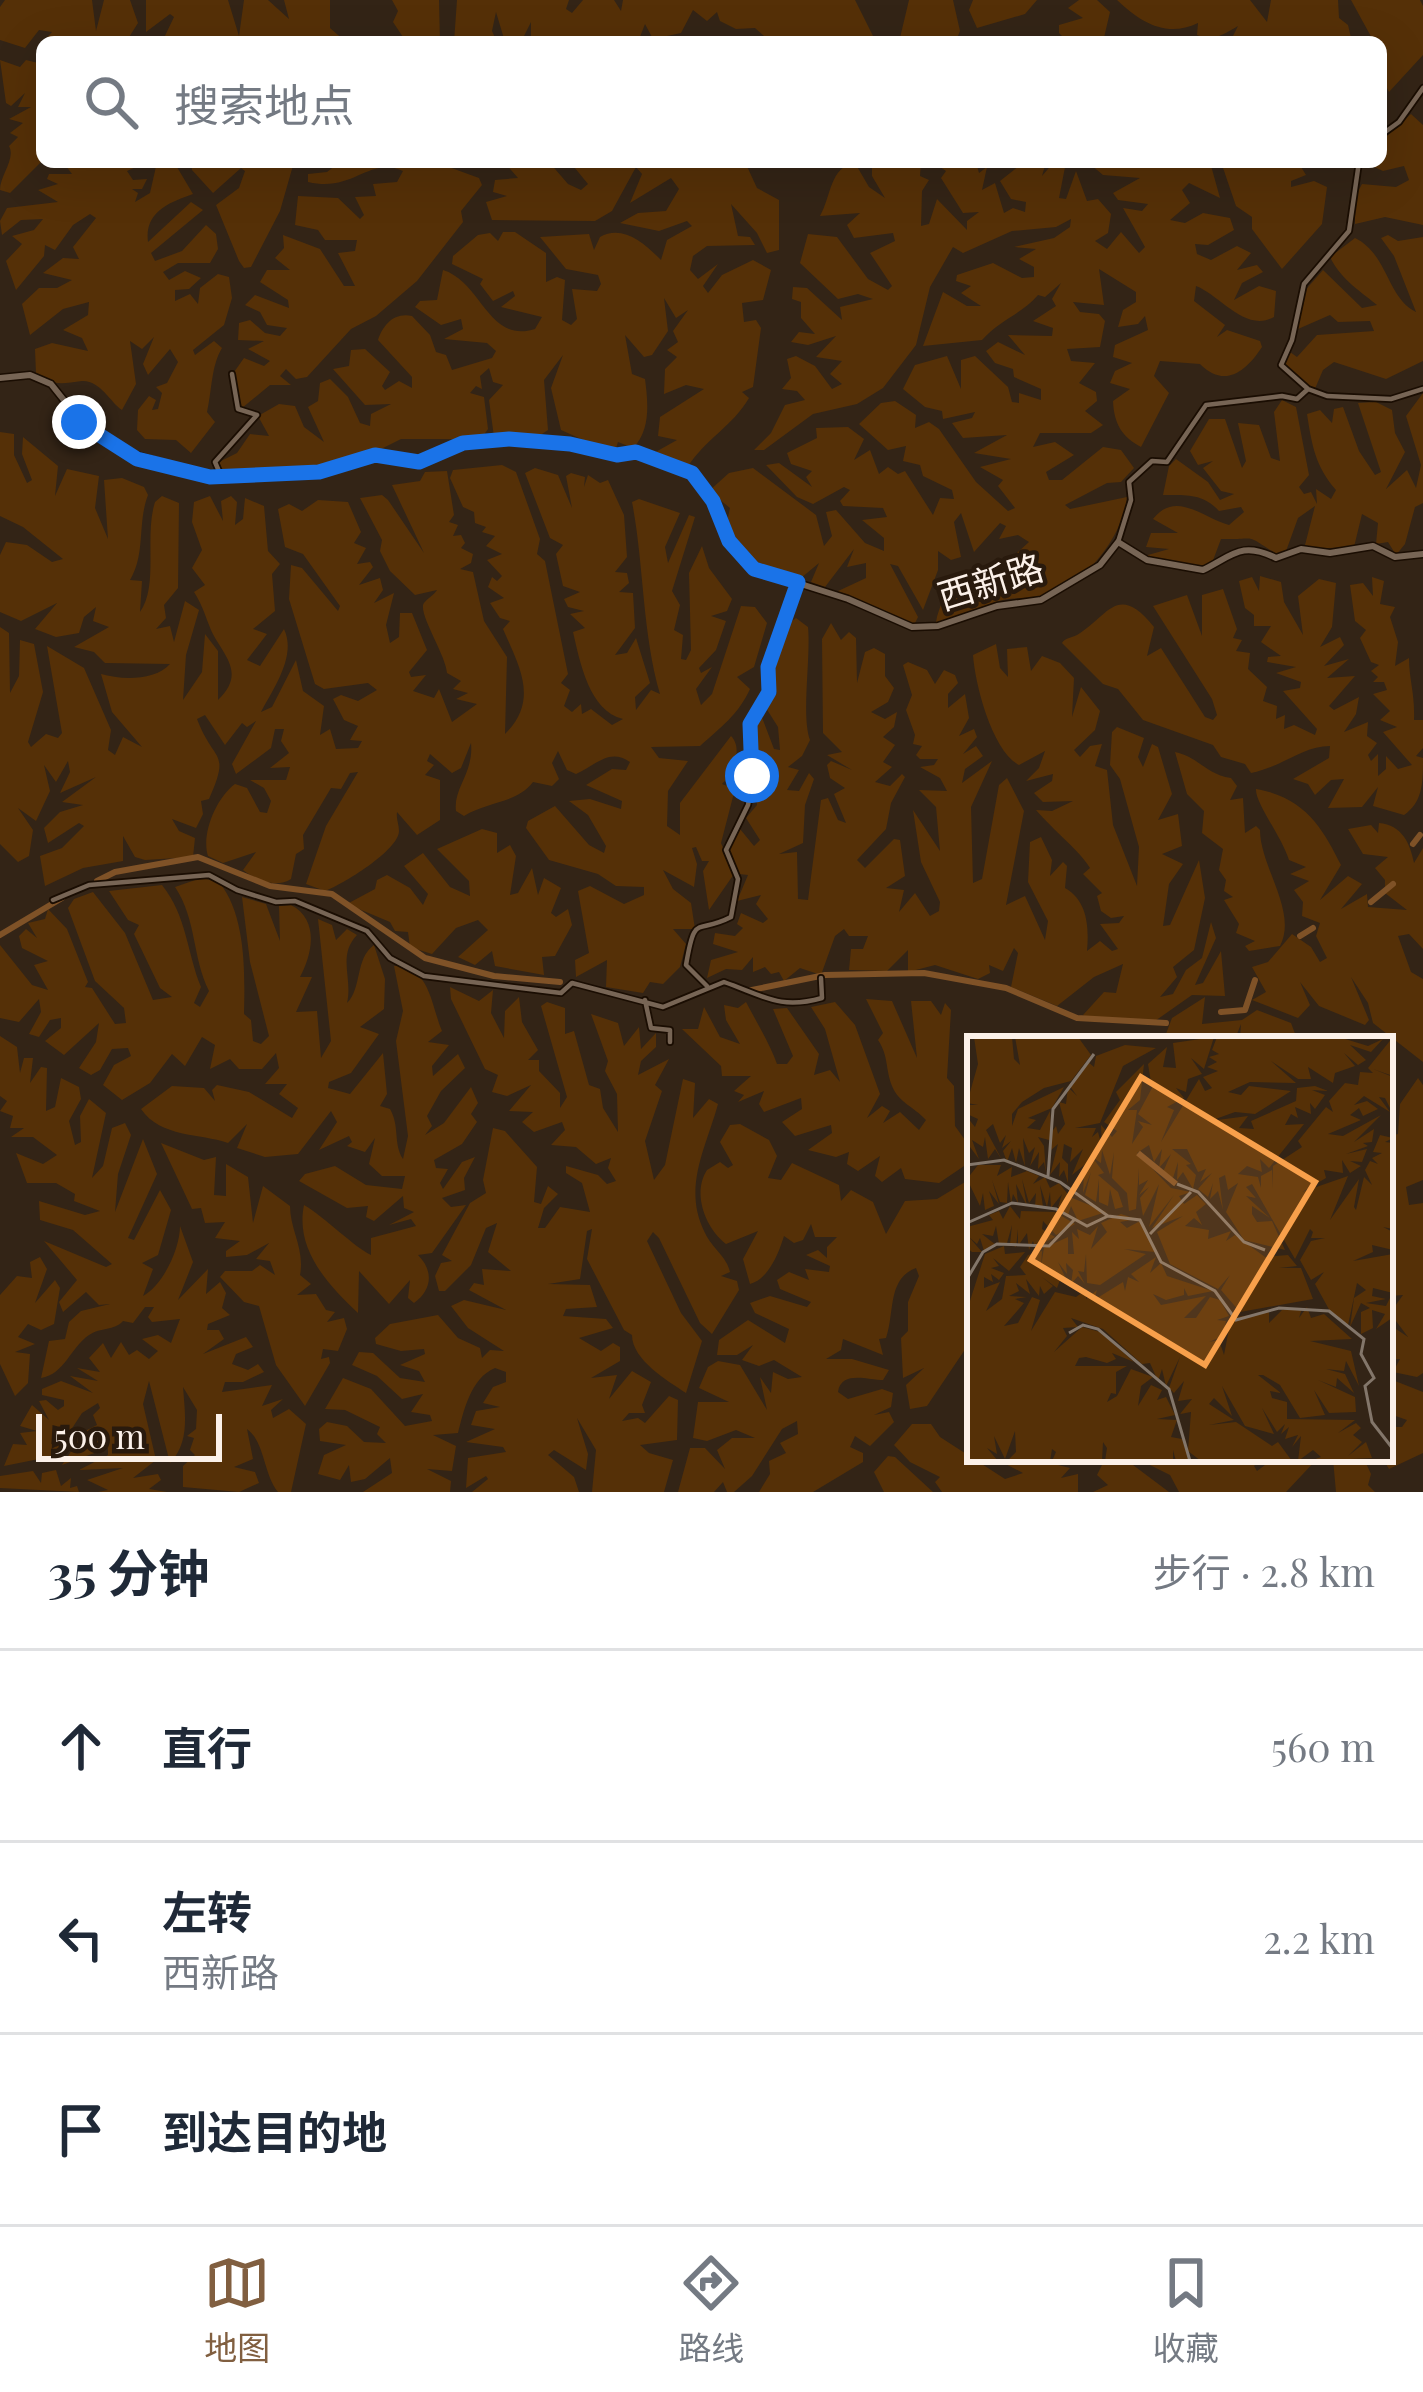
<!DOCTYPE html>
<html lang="zh">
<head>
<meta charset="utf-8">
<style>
	body { margin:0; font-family:"Playfair Display","Noto Sans SC",serif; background:#f2f2f3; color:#1f2937 }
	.scale { position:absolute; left:36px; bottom:30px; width:186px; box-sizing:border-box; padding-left:12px; border:6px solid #fcf1e9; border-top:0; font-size:33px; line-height:42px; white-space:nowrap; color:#fcf1e9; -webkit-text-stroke:9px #291a0d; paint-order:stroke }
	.stop { position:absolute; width:36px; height:36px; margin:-27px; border:9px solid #1a73e8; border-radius:50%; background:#fff }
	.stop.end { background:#1a73e8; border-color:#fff; box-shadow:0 3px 12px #0008 }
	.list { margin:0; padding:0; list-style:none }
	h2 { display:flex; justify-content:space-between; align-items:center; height:156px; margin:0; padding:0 48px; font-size:51px }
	h2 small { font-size:39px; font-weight:400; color:#747a83 }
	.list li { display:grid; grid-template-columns:78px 1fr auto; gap:36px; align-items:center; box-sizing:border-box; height:192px; padding:0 48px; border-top:3px solid #e0e1e3 }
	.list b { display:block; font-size:45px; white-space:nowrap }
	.list p { margin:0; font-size:39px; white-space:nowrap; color:#747a83 }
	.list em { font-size:39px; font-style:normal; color:#747a83 }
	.icon { flex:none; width:66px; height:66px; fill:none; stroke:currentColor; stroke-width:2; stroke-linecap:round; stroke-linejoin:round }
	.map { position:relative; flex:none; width:1423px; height:1492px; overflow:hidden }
	.search { position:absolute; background:#fff; box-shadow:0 12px 48px #0002; left:36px; right:36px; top:36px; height:132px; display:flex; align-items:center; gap:30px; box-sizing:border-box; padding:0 42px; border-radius:18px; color:#747a83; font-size:45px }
	.sheet { height:732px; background:#fff }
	nav { display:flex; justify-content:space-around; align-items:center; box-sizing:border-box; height:168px; border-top:3px solid #e0e1e3; background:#fff; font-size:33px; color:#747a83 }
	nav a { display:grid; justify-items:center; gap:6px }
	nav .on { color:#815f40 }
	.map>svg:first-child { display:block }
	.green { fill:#553007 }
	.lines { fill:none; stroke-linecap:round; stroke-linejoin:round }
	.canal { stroke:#7f5227; stroke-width:6 }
	.minor-casing { stroke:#1a0d02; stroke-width:8 }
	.tertiary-casing { stroke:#1a0d02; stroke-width:9 }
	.minor { stroke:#776555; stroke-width:4.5 }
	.tertiary { stroke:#776555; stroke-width:6 }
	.route { stroke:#1a73e8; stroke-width:15 }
	.labels { text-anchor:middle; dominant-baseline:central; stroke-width:9; stroke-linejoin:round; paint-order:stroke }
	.street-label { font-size:36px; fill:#fcf1e9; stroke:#291a0d }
	.inset-river { fill:none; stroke:#7f5227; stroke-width:6 }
	.inset-road { fill:none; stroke:#83766a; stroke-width:3 }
	.view { fill:#f8a04b; fill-opacity:0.15; stroke:#f8a04b; stroke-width:6 }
	.inset-edge { fill:none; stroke:#fcf1e9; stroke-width:6 }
</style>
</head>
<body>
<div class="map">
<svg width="1423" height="1492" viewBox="0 0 1423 1492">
	<rect width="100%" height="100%" fill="#332416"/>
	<path class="green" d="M5 0H92L96 31 104 0H130L138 23 126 42H43L52 32 39 30 25 48 0 40V7Z
		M146 0H228L239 36 244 0H268L289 19 284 0H330V28L346 42H162L174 17 170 14 146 32Z
		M392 0H439L440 42H390L394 36 403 37 393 22 398 11Z
		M457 0H569L566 9 572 13 583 0H614L621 11 623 0H855L876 42H771L755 28 736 29 720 21 717 12 707 21 693 10 681 33 653 39 645 24 638 42H531V22L521 42H505L496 12 492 31 497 42H454Z
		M909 0H953L960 31 956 41 899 42Z
		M973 0H1037L1025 14 977 28 969 10Z
		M1079 0H1097L1110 12 1103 42H1068L1059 33V25L1083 18 1068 8Z
		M1117 0H1250L1267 22 1271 0H1338L1339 18 1348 25 1352 42H1230L1238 26C1224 34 1214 42 1197 35L1198 23C1167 38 1141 23 1117 0Z
		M1351 0H1420L1423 6V55L1389 92 1381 77V42H1374Z
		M0 60 20 67 26 60 42 64V161L10 193 0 190C0 175 16 159 9 146L18 137 10 133 23 123 9 119 31 107H18L25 93 11 106 6 103Z
		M1411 114 1423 125V225L1385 217 1355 224V197L1362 184 1396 187 1409 180 1404 166 1383 171 1363 162H1381V141Z
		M63 162H147L127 171 133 180 147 179 142 189H132L138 193 135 202 150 193 157 162H174L193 194C170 202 144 212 148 242L191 202 203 210 151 253 155 261 182 251 206 225 216 234 218 249 210 263H178L163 272 169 280 185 271 201 278 189 289 175 290V301L190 294 198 304 200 288 218 274 229 277 232 298 224 325 193 350 195 355 214 341 222 348C211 366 212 391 207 412L215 422 191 453 176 440 145 439 137 430 138 410 149 396 156 400 152 410 158 409 162 393 156 387 167 383 178 362 170 349 148 375 143 364 154 337 142 349 130 341 136 384 122 410C110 402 100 380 82 381 64 383 54 387 36 374L35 349 52 343 88 351 82 338 63 330 88 315 89 302 63 309 30 335 22 304 39 288H57L72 280 43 273 63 258 79 259 73 247 96 218 90 214 73 225 55 250 45 245 44 256 16 290 6 261 22 244 12 236 34 230 43 219 21 220 2 235 0 221 7 208 58 202 38 190 58 184 47 179 49 174H72Z
		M191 162H294L280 211 251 267 244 268 239 261 216 205 239 188 245 171 241 168 213 193 192 170Z
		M340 162H435L479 178 482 185 461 211 463 222 417 281 376 316 351 329 307 377 296 379 286 369 280 376 291 385H270L242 408 232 375 244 358 264 366 270 361 248 349 264 341 238 340 239 323 250 320 265 333 280 336 287 328 267 325 260 312 245 305 255 295 289 308 288 300 260 282 267 270H290L275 258 284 248 283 235 320 249 344 286H355L338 253 355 251 357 240H325L318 230 295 225 298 196 338 198 360 219 364 215 355 197 376 196 373 184 397 182 403 171C368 156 354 193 308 182V174L327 172Z
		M504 162H549L568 184 581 190 588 184 570 162H745L757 188 779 200V250L767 253 757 233 731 204 738 236 750 237 755 245 707 246 693 256 690 270 698 279 718 264 703 286 708 293 722 275 753 260 771 270 763 300 742 303 744 322 756 320 761 328 753 387 742 392 749 398C733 426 705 439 687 468L652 454 677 440 658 436 660 417 704 389 686 385 664 394 665 369 677 357 667 350 678 342 673 331 688 310 676 318 664 298 668 331 652 355 644 357 625 335 632 374 645 379C648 402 651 430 633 448L618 442 615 451H608L561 430 551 388 563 355 544 380 548 430 542 434 494 437 489 400 503 385 493 382 489 368 480 376 482 389 476 386 470 393 484 397 488 429 481 439H401L357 461 323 468 219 469V462L237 453 250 434 269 436 258 416 279 404 295 406 304 427 324 442 308 407 318 401 320 383 330 379 348 397 360 423 370 426 371 414 391 404 365 405 333 369 349 366 351 350 365 349 390 372 382 386 385 390 399 381 412 388V377L378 340C383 325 394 312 412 316L430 335 436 352 446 355 452 370 492 358 496 351 487 343 444 339 463 329 461 319 441 325 415 307 420 301 437 300 443 270C482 282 488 344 535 329L542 317 501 307 515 296 513 291 493 301 480 284 483 279 452 264 453 256 478 235 490 233 498 241 503 232H515L546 253V282L557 277 565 280 562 320 571 325 577 319 572 289 597 291 601 284 598 275 566 269 540 237 589 234 594 250 600 237C623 224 645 244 661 260L667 240 692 226 687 221 659 231 620 223 638 213 666 211 679 189 671 178 630 203 642 174 636 167 612 211 595 221 492 220 486 202 507 196 493 192 495 180 518 178Z
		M859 162H921L920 176 929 180 922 191 921 226 929 224 937 199 967 230V221L979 212 963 213 941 178 946 171 933 162H976L979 173 987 167 982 190 995 183 1004 213 1013 208 1025 212 1026 202 1011 199 1000 181 1019 166 994 162H1046L1042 176 1054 162H1066L1059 198 1066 199 1076 171 1087 201 1098 199 1111 214 1108 233 1095 241 1107 249 1121 232 1139 253 1145 247 1123 208 1142 211 1148 204 1118 200 1113 193 1140 178 1103 175 1090 164 1210 162 1220 198 1189 183 1182 190 1190 203 1170 220 1185 223 1203 213 1230 218 1234 230 1208 245 1195 244 1197 254 1211 260 1237 246 1251 253 1237 270 1257 265 1263 272 1242 283 1234 300 1259 286 1276 291 1274 317C1245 333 1220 295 1196 286L1194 301 1225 325 1217 337 1227 330 1260 341 1262 347C1245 373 1224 388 1200 364L1160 361 1154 376 1169 393 1141 447C1122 437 1114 424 1113 401L1130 389 1110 383 1115 371 1132 363 1113 357 1115 345 1148 330 1145 316 1138 324 1118 327 1123 310 1136 302V292L1099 269 1104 305 1073 302 1080 312 1099 314 1105 321 1100 347 1067 349 1071 361 1095 363 1079 383 1096 392 1097 401 1085 411 1103 425 1091 433H1040L1033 447 1055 442 1074 455 1046 472 1049 480H1062L1103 447 1121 450 1134 468 1121 482 1107 483 1065 505 1070 509 1127 497C1123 538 1081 591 1038 597 1025 599 1012 597 999 601 977 607 960 622 936 622 943 586 971 559 1007 571V562L1029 542 1018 535 999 539 1006 526 1000 523 974 552 961 513 954 522 961 557 951 560 938 551V570L923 610 898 566 890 564 918 617 914 625 836 592 866 578V563L847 567 854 549 825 587 811 582 819 563 801 578 759 568 726 526 730 508 709 491 729 473 753 468 816 515 824 546 832 536 826 512 836 510 865 543 884 551V538L862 520 887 517 883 508 843 506 840 501 850 490 844 487 813 504 797 497 766 465 779 463 812 487 806 477 812 471 791 464 787 453 817 438 816 428 848 427 864 439 854 460 870 450 879 474 888 467 898 474 905 471 933 515 940 498 954 499 952 490 923 476 920 465 903 461 906 446 888 450 859 424 881 403 895 401 916 415 915 428 929 422 939 429 976 482 1008 511 1015 508 998 486 1003 480 980 467 1011 459 974 453 1007 435 963 438 952 423 972 418 975 412 943 419 942 411 925 407 903 389 915 365 947 356 961 389V360L975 356 1008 387 1012 402 1019 403V393L1041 400V389L1014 377 1013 369 995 363 986 351 998 342 1025 355 1008 335 1052 336 1053 328 1033 321 1056 306 1052 299 1061 283 1045 297 1038 295C1022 314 1001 319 982 340L923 346 943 292 967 306H981L961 293 971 286 956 281 957 275 993 263 1022 278 1034 277V267L1019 259 1036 249 1014 247 1054 238 1070 227 1071 219 1056 227 1012 231 963 253 953 247 930 287 916 345 883 388 857 404 813 414 764 450H754L771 433 785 405 805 400 797 391 782 389 791 378 787 359 796 356 815 366 832 389 842 384 830 374 842 361 816 357 836 336 808 345 791 342 799 332 815 334 801 318V302L792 299 793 287 807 288 842 320 840 307 873 299 858 294 838 299 800 263 808 234 837 237 868 279 888 290 892 286 870 253 895 241 893 233 854 238 847 225 860 213 820 216C831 197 830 166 855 163L869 187 885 198 872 176V166Z
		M1221 162H1298L1306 175 1291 181V187L1314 181 1327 187 1322 224 1282 269 1252 229V217L1236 206Z
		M1388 235 1398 241 1423 237V361L1386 379 1334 362 1323 370 1314 391 1283 369 1290 352 1297 357 1317 335 1374 331 1370 321 1338 322 1330 315 1298 329 1302 294 1323 270 1362 308 1377 305C1363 293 1341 280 1330 257L1355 238C1388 254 1387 298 1416 312L1394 256 1381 238Z
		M1423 393V503L1415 507 1405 544 1396 555 1388 542 1376 544 1378 523 1362 514 1354 547 1304 549 1315 506 1298 518 1285 554 1278 555C1242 532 1260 540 1221 539L1212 563 1202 569 1141 557 1169 549 1146 547 1151 533H1178L1153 519C1176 490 1201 517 1229 525L1244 512 1241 507 1219 511C1203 493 1185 495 1163 495L1169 466 1176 459 1208 482 1220 500 1234 494 1221 491 1203 468 1213 461 1198 465 1190 451 1209 419H1225L1242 468 1246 461 1238 423 1259 425 1271 458 1280 461 1274 412 1282 400 1296 407 1309 475 1299 487 1304 494 1311 492 1317 504 1316 489 1331 499 1336 490C1316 467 1312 447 1307 414L1320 410 1332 423 1334 409 1343 407 1359 451 1375 475 1381 472 1358 403 1376 402 1392 410 1395 433 1405 452 1386 489 1407 470 1416 488 1421 465 1406 416Z
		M0 432 14 434V455L27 483 32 480 22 454 23 437 58 466 55 496 67 469 99 476 95 508 108 539 104 480 122 478 144 487 148 495C137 524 146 553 130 580L142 581 140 612C159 585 144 536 155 502L162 496 179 503 178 588 164 605 166 618 156 629 170 626 174 642 185 601 199 610 186 655 183 700 202 672 205 634 218 651V700C249 670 219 653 209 625 204 612 202 605 194 592L205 585 192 568 202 550 192 522 194 502 210 496 223 521 221 501 231 496 237 502 235 525 243 519 245 498 264 506 268 551 280 564 272 574 275 611 253 629 267 634 247 660 260 666 284 629C297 656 273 689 261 712L272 707 296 660 303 691 324 706 320 735 330 729 336 749 358 748 362 741 350 740 358 726 344 720 333 699 341 695 358 701 377 690 368 683 324 689 315 684 289 599 291 565 302 568 338 611 340 606 303 554 285 547 278 509 289 504 302 511 318 500 348 502 361 532 354 543 366 548 357 564 370 562 373 567 359 585 380 578 383 590 374 603 394 593 386 625 390 643 399 637 400 613H412L427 650 409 672 411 677 426 675 413 691 434 698 439 689 452 722 477 704 456 699 468 693 453 689 461 681 447 673C446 655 417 612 424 603 428 598 434 595 437 590L415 595 390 571 380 551 382 540 360 498 382 495 388 500 424 553 392 485 420 481 425 472 447 471 454 515 449 522 458 525 453 536 461 535 465 543 461 548 473 554 471 563 460 569 473 572 484 621 507 657 505 734C539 700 520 668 503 629L510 621 500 618 490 603 504 598 488 587 492 577 497 581 502 576 487 560 502 554 486 546 495 536 482 532 486 527 475 523 474 512 463 507 450 478 453 470 502 465 516 472 540 539 537 554 545 561 568 674 561 683 570 690 564 706 572 712 581 704 582 714 591 709 612 725 623 719C589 711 580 662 573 632L585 628 570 614 584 611 568 607 564 599 580 592 563 586 556 554 563 545 550 538 525 473 535 468 558 475 572 508 566 476 571 473 585 477 584 487 588 475 600 483 608 480 624 515 627 557 615 572 627 573 629 583 619 592 633 593 635 628 615 655 627 653 636 638 650 683 635 697 636 710 651 690 660 694C642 632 644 564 632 502L639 499 680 513 665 547 668 563 689 515 695 517 672 591 680 605 674 630 683 635 681 659 686 660 691 650 689 573 702 546 709 568 732 599 727 611 711 616 726 621 716 650 699 668 701 673 712 667 696 689 701 705 712 694 741 606 755 607 767 623 754 667 737 677 750 689C738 715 721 727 700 746L651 747 659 758 688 761 668 791 667 826 680 835V803L731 736C743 748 734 772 722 784L735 789 721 843 734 874 709 910 703 871 709 861H702L696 847 692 848 697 864 694 887 663 870 673 889 691 903 695 929H673L686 944 680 967 663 984 650 982 643 993 606 987 607 960 576 977 575 960 589 953 578 891 590 886 624 904 644 895V887L616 886 598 874 549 860 526 828 528 821 555 806 589 845 604 853 606 846 588 815 569 801 590 799 621 809 622 801 586 785 612 769 626 770 630 762C609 747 595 766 576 774L567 770 558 751 552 763 559 779 552 786 533 782C516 804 488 801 464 816L456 811C453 788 474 773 471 743L461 768 452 773 430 754 427 761 434 765 425 775 440 780V820L417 835 397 812C396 819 399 824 399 831 399 850 342 885 325 891L306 884 326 826 358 772 350 773 341 789 331 788 303 835 304 849 296 854 291 879C276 889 256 880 243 870L256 852 223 863 208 856C201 834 216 798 235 784L247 788 260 812 267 813 271 801 264 788 250 780H286L290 767 270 768 289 753 281 741 284 729H275L271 748 236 774 232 764 256 721 247 727 242 723 225 745 205 715 197 719C214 764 231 749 209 799L201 801 203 814 196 828 172 819 179 831 195 838 193 857 145 860 135 857 123 836V861L83 868 45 886 40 856 62 848 84 826 79 823 48 843 44 828 60 812 83 805 62 802 96 777 60 793 70 772 68 761 56 782 44 765 50 791 36 821 18 808 33 830 29 856 18 862 0 844V627L9 633 10 693 19 676 20 640 34 644 43 692 28 742 31 747 46 734 58 738 62 733 47 646 84 668 111 730 108 750 115 755 123 737 142 747 112 712 101 674C121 680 155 681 170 664L105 663 94 652 74 647 109 627 93 621 96 607 84 617 79 633 56 637 35 629 57 603 21 621 0 612V555L6 542 27 545 52 562 63 559 23 527 0 516Z
		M1260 576 1281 582 1284 602 1303 635 1298 596 1319 579 1336 583 1332 627 1320 647 1340 637 1344 645 1324 666 1349 659 1327 678 1355 676 1329 706 1334 710 1359 697 1356 714 1344 732 1368 722 1367 736 1377 743 1368 755 1371 761 1378 754V776L1386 769V756L1398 769 1412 765 1383 732 1397 727 1380 720 1390 711 1373 694 1387 690 1384 682H1373L1378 677 1371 671 1379 665 1371 662 1360 638 1366 630 1355 621 1350 585 1363 583 1373 596 1372 577 1384 581 1380 604 1395 607 1390 617 1398 642 1395 666 1409 658C1409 680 1415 693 1414 720H1423V748L1416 756 1423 758C1423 782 1423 802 1404 815L1373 806 1378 787 1362 807 1328 808 1344 779 1331 780 1315 795 1308 784 1293 779 1329 758 1330 746C1302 746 1285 766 1251 773L1245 764 1221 757 1213 745 1143 720 1118 689 1103 684 1062 643C1065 638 1071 638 1077 635 1108 617 1117 581 1154 627L1147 656 1161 648 1205 717 1213 720 1217 715 1212 699 1153 606 1187 595 1202 636V595L1223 589 1237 629 1233 638 1242 640 1236 651 1250 653 1248 669 1267 687 1263 701 1277 706 1276 719 1285 715 1284 729 1294 725 1315 735 1317 729 1283 691 1300 688 1301 682 1276 673 1296 667 1267 662 1268 657 1281 656 1261 642 1271 626H1254V615L1245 608 1239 581 1252 577 1259 591Z
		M796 618 808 627C811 658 801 716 810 740L802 756 788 767 799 770 787 790 799 791 809 773 814 779 805 805 803 843 779 854 797 852 798 899 808 900 821 800 828 798 838 820 846 823 834 794 845 788 830 778 827 765 831 761 852 770 827 755 842 752 823 733 822 639 831 623 841 640 849 632 856 638 857 683 865 652 874 648 885 654V676L894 688 888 702 871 712 885 719 897 712 894 727 883 737 895 745 883 762 892 767 875 782 890 786 902 774 905 777 891 803 886 829 857 860 865 868 894 839 900 840 905 876 886 888 904 890 899 912 915 893 930 916 939 911 940 902 921 862 913 810 940 851 936 807 919 790 947 791 940 778 920 767 934 765 938 759H920L916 755 922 746 913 744 915 735 906 710 912 695 903 665 908 662 927 670 935 684 944 670 955 675 958 683 948 694V708L965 694 969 718 959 736 974 729 977 737 963 754 976 746 983 756 965 769 962 783 992 761 971 807 973 883 982 879 999 785 1007 778 1024 811 1006 905 1025 896 1045 940 1048 921 1028 882 1030 842 1041 837 1052 860 1050 876 1063 862 1067 866 1065 888C1088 901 1089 928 1087 951L1100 941 1112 951 1118 949 1100 924 1119 923 1124 916 1111 918 1101 911 1097 896 1102 893 1083 874 1090 868C1080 851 1053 830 1036 810L1052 811 1073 801 1043 802 1034 793 1052 781 1053 774 1026 781 1039 768 1045 751 1019 765C992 751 975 684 973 655L996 644 1000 668 1008 677 1007 649 1027 647 1031 671 1042 656 1060 663 1074 678 1072 717 1081 687 1100 711 1095 730 1074 750 1080 757 1090 746 1102 744 1095 766 1107 770 1113 825 1137 886 1139 847 1120 779 1110 765 1112 732 1117 727 1144 738 1138 757 1143 767 1152 744 1158 747 1172 794 1158 820 1178 814 1182 846 1162 854 1183 864 1169 884 1163 926 1170 925 1199 860 1205 898 1194 950 1173 967 1177 977 1160 997 1173 994 1186 970 1202 958 1211 922 1216 938 1195 985 1203 983 1221 951 1225 996 1192 995 1155 1021 1090 1019 1083 1015 1104 992 1116 993 1123 964 1094 977 1057 1006 1011 987 1018 953 1014 948 1003 971 989 965 990 973 978 979 935 965 908 972V950L887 971 849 970 851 949H863L868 936H849L844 929 835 936 821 975 800 968 784 981 779 972 771 974 765 967 753 972V957L742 970 726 969 707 978 711 960 738 952 713 944 715 933 735 936 743 928 737 924 741 913 763 923 768 919 756 904 761 895 737 901 748 875 739 874 729 850 740 829 754 846 760 840 746 818 757 805 751 730 761 715 774 749 780 750 778 727 766 708 777 693C764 670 775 632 796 618Z
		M1175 752C1199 757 1205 774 1231 778L1237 786 1230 800 1243 798 1245 833 1256 826 1260 830C1260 867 1298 911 1280 946L1249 951 1245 946 1255 941 1236 933 1239 924 1224 900 1233 897 1224 891 1226 880 1219 870 1223 849 1202 833 1204 811 1187 794Z
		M1256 789C1306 797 1324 831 1341 865L1320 900 1348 876 1362 884 1341 909 1367 894 1368 907 1407 910 1385 893V880L1375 868 1388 857 1363 854 1348 829 1371 825 1378 833 1379 823C1402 825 1410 843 1414 863L1423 848V949L1409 934 1398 936 1411 972 1423 979V1062L1373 1023 1368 1003 1351 977 1369 1020 1365 1025 1319 1006 1300 982 1310 1005 1298 1018 1252 1000 1266 992 1252 967 1268 962 1292 934 1311 947 1320 962 1327 958 1316 936 1320 923 1302 916 1303 902 1294 890 1309 881 1290 874 1306 867 1289 860C1282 837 1255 803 1256 789Z
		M482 829 497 833V853L510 845 516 856 510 895 518 893 532 868 538 895 544 878 561 888 551 913 556 917 568 909 572 925 555 956 542 957 544 975 495 966 492 951 475 965 458 957 488 930 478 920 456 928 432 954 410 947 408 932 395 931 390 922 347 904 375 889 377 880 387 875 410 888 423 905 428 894 404 866 423 853 450 887 470 896 469 881 437 849Z
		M201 878 219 882C246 915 245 972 244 1014L251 1020 253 1041 261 1044 269 1036 250 962 242 897 266 904 280 941 279 906 291 905C320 920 312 955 300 977H312L296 1012 317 1011 321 1058 331 1041 318 919 332 925 336 940 347 929 357 935C337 956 353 978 347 1003 362 989 355 958 374 945L385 979 384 1009 360 1027 379 1034 351 1073 329 1082 328 1088 350 1094 383 1053 387 1094 380 1106 390 1109C400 1126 393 1144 403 1159L408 1136 396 1041 403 1011 394 966C430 964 432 1009 442 1031L428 1042 449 1045 432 1066 433 1076 458 1054 465 1068 441 1091 427 1116 432 1126 425 1135 444 1123 471 1087 478 1103 471 1114 477 1122 462 1144 434 1160 436 1168 448 1169 440 1183 443 1189 462 1162 475 1157 464 1178 465 1190 442 1198 451 1207 466 1205 432 1253 418 1255C434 1271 432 1290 414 1303L408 1298 410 1280 389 1304 359 1271 358 1313C327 1284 295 1249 304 1205 326 1218 354 1247 371 1255V1238L416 1226 411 1219 389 1225 414 1212 404 1208 403 1196 374 1221 366 1217 368 1206 347 1208 299 1181 305 1174 335 1166 366 1185 402 1189 405 1176H382L369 1164 375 1138 365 1152 347 1146 352 1142 349 1136 319 1150 337 1122 331 1111 298 1154 265 1157 237 1148 247 1124 228 1143C200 1133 161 1138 141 1109L172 1086 204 1088 215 1101 212 1090 217 1085 249 1092 292 1118 298 1108 279 1094 287 1084H265L279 1068 276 1053 262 1069H239L230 1059 210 1069 215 1045 202 1037 185 1066 172 1054 150 1083 122 1100 103 1085 114 1065 131 1056 128 1048 112 1049 100 1070 91 1075 79 1068 96 1042 99 1023 64 1055 45 1041 61 1028V1018L50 1020 39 1037 29 1034 41 1012 39 999 19 1022 0 1018V945L32 985 48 990 34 965 48 961 22 948 19 936 26 929 37 938 28 923 45 919 48 909 67 929 88 982 85 987 92 988 115 1024 126 1023 124 1008 95 981 68 908 74 899 93 892 125 933 153 1000 172 997 160 988 134 934 139 925 128 920 109 891 162 885C187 916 187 953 201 987L194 1003 200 1007 209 991C192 957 197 920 175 887Z
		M450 987 479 1001 493 990 491 1013 504 1038 505 1011 519 997 522 1022 538 1050 528 1060H539V1071L560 1093V1108L567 1097 541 1006 547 1002 565 1008V1034L574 1031 589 1085 600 1089 603 1108 618 1132 617 1094 605 1071 608 1061 591 1014 618 1023 624 1046 639 1027 641 1049 656 1033V1047L641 1061 638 1075 669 1059 655 1085 662 1091 645 1141 654 1180 665 1165 683 1079 695 1083 693 1118 709 1099 718 1104C706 1148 682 1188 705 1233 712 1248 727 1257 730 1272L721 1276 737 1281 739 1290 712 1334 700 1323 659 1238 653 1232 647 1241 681 1313 702 1341 686 1393C668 1381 632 1360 632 1335L624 1330 587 1259 592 1229 587 1231 580 1279 548 1284 590 1285 597 1307 566 1309 563 1316 606 1319 613 1328 579 1338 601 1351 613 1343 620 1347V1361L591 1378 617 1375 609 1399 632 1371 651 1382 642 1405 645 1413H629L622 1421 638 1418 645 1423 669 1396 678 1400 677 1440 640 1445 649 1453 673 1460 664 1492H592L596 1450 577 1418 588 1454 586 1470 554 1450 548 1455 574 1477 579 1492H472L488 1479 486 1476 466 1488 468 1458 506 1452 503 1447 466 1442 495 1429 471 1425 476 1411 500 1407 483 1403 493 1387 506 1382V1372L495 1368C470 1378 463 1414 458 1433L433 1435 456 1446 452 1471 427 1469 451 1481 450 1492H363L392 1473 390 1458 365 1479 351 1482 349 1465 340 1480 318 1474 324 1455 346 1445 320 1441 319 1429 327 1422 347 1426 364 1442 386 1443 377 1434 380 1427 345 1410 325 1409 343 1378 371 1389 405 1426 432 1421 430 1415 411 1412 423 1394 402 1399 377 1376 352 1365 359 1352 373 1353 400 1378 425 1382 419 1371 400 1365 425 1354 424 1349 401 1351 376 1344 375 1338 390 1324 438 1315 458 1338 480 1348 482 1358 490 1350 504 1351 468 1328 451 1306 464 1300 506 1310 469 1290 474 1283 484 1285 482 1269 511 1271 488 1252 497 1223 486 1228 471 1265 445 1291H439L435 1276 441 1263 452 1261 442 1255 470 1203 486 1193 483 1180 493 1128 505 1131 537 1167 534 1202 541 1204 548 1186 558 1194 544 1208 538 1228H545L560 1207 590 1212 582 1183 566 1173V1166L598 1175 607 1184 616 1181 608 1168 611 1158 596 1164 576 1147 551 1145 565 1130 562 1122 534 1132 522 1122 533 1112 509 1111 531 1085 507 1096 492 1092 498 1075 485 1069 451 999Z
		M1205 997 1202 1024 1242 1020 1257 1010 1291 1023 1297 1039H1240L1241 1024 1235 1039H1164L1172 1018Z
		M866 999 892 1001 917 1058 911 1001H931L941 1015 945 1003 951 1010 947 1078 954 1086 955 1126 970 1147V1162L939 1183 905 1179 901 1168 882 1182 875 1176 880 1156 858 1171 847 1164 849 1152 836 1157 808 1150 832 1133 831 1125 795 1136 782 1122 802 1109 801 1098 764 1112 759 1104 764 1091 738 1102 744 1095 734 1091 751 1076H722L721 1066 682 1029H698L704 1007 720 1037 740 1044 726 1020 724 1005 738 1008 746 1002C757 1023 770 1044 777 1064H787L793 1056 773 1009 787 1008 819 1054 814 1075 830 1070 840 1082 825 1029 811 1007 835 1002 855 1025 880 1094 867 1118 882 1106 890 1111 883 1123 900 1112 919 1130 926 1120C913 1106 899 1103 892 1086 885 1068 889 1057 878 1040L883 1033Z
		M0 1036 17 1047 20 1073 24 1058H33L30 1083 41 1067 47 1068 46 1111 55 1107 61 1078 79 1087 81 1099 69 1121 75 1145 81 1142 80 1116 89 1099 106 1113 92 1178 103 1166 112 1128 125 1123 131 1135 118 1174 115 1212 143 1139 157 1174 128 1238 134 1240 160 1190 171 1210 158 1255 142 1263 153 1269 143 1296C163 1285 180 1249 180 1226L193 1262 178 1300 208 1269 206 1294 220 1282 226 1293 222 1308 230 1315 208 1324 207 1330H219L224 1339 203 1354 246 1337 253 1347 236 1354 232 1364 248 1370 258 1364 264 1372 243 1382H225L222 1392 272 1385 262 1406 283 1399 271 1410 273 1418 289 1409 306 1424 291 1492H278C263 1473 265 1442 247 1429L253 1459 234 1467 255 1472 259 1483 239 1492 183 1487V1466L195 1455 190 1450 194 1438 187 1436 196 1429 197 1410 183 1387C185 1414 190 1442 170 1463L149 1381 143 1404 156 1460 133 1478 158 1474 161 1480 149 1489 167 1492H98L108 1490 87 1480 123 1468 79 1470 108 1455V1448L62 1465 78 1441H105L85 1431 97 1425 93 1415 100 1408 98 1403 82 1413 54 1456 4 1466 13 1444 27 1445 20 1433 37 1431 20 1426 32 1405 49 1420 39 1401 46 1400 58 1410 64 1406V1400L42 1395V1389L61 1381 93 1393 70 1376 98 1381 77 1368 100 1372 89 1358 103 1343 111 1358 121 1342 129 1355 137 1350 149 1359 158 1351 142 1339 158 1335 171 1343 180 1319 152 1322 148 1317 154 1307H145L133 1323 123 1321C114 1331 101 1327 89 1335 70 1348 65 1374 41 1378L49 1341 65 1339 69 1322 81 1311 110 1304 99 1305 86 1292 63 1312 59 1302 77 1280 44 1241 106 1267 112 1264 73 1230 40 1220 39 1201 85 1215 100 1211 74 1201 75 1194 56 1183H27L16 1153 43 1164 57 1155 33 1137H11L24 1128H10L13 1116 0 1111 7 1101 0 1096Z
		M1418 1078 1423 1085V1180L1406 1187 1409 1205 1423 1203V1373L1417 1377 1393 1372 1400 1359 1390 1360V1325L1408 1337 1390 1313 1403 1295 1390 1296V1136L1398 1134 1400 1104Z
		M740 1124 769 1140 777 1156 768 1178 781 1180 792 1163 839 1185 841 1201 851 1190 873 1202 886 1234 905 1201 937 1199 970 1179V1342L927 1406 910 1409 906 1385 924 1368 903 1378 901 1338 908 1331V1302L919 1276 916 1268C887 1279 895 1312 886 1338L879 1339 883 1355 843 1339 841 1350 826 1359H852L889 1370 883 1380C868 1380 841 1370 838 1392L848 1399 882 1389 893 1393 891 1407 874 1415 889 1412 894 1422 870 1446 855 1436 850 1447 863 1453V1462L813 1492H759L770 1474 769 1461 786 1453 780 1443 798 1434 797 1421 782 1429 752 1476 734 1492H727L723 1482 714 1492H678L690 1448H705L725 1469 717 1450 732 1438H755L736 1430 707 1441 693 1438 698 1402H729L699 1388 708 1367 718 1361 740 1365 767 1410 760 1377 771 1393 773 1372 788 1379 802 1377 774 1360 759 1366 742 1360 753 1345 737 1355H717L719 1340 748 1320 785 1343 789 1329 755 1313 750 1303 770 1296 807 1307 811 1302 780 1289 777 1280 789 1272 809 1280 805 1269 829 1272 830 1266 806 1255 818 1250 827 1258V1247L837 1237H815L811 1224 803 1240 794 1243 784 1236C779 1252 769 1279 750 1284L743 1259 758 1231 726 1244C705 1228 692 1193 707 1170L720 1162 728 1168 733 1165 720 1142 730 1125Z
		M161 1143 204 1160 216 1157 214 1195 226 1196V1164L248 1177 253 1223 263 1186 290 1206C290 1230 305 1249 300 1275L311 1284 297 1295 316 1294 326 1310 335 1312 327 1322 344 1318 347 1329 338 1351 323 1349 321 1359 329 1357 330 1363 305 1406 276 1365 259 1306 244 1302 220 1277 225 1271H252L260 1265 275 1275 270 1261 256 1259 269 1243 247 1255 226 1257V1251L240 1241 215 1238 225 1222 205 1223 201 1208 192 1209Z
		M40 1257 47 1269 35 1303 55 1280 60 1288 54 1324 41 1330 28 1324 18 1337 35 1344 15 1352 30 1354 28 1383 15 1396 0 1364V1295L17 1276 32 1278 30 1262Z
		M1390 1379 1423 1392V1453L1389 1469 1383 1459H1390V1427H1402L1407 1420 1390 1414Z
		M912 1424H931L940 1437 1005 1479 1023 1473 996 1459H1058V1465L1070 1468 1061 1478 1078 1474V1492H942L935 1482 940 1477 910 1462 894 1445Z
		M888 1456 895 1457 933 1492H884L874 1472Z
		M1105 1459H1125L1169 1492H1093L1108 1485 1097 1475Z
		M1138 1459H1261L1254 1466 1257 1471 1273 1459H1317L1286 1492H1179L1170 1475Z
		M1333 1459H1364L1371 1474 1368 1485 1375 1492H1336Z
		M56 1470 61 1486 71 1478 70 1488 77 1486 79 1492 0 1488V1476L33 1471 41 1483 42 1473Z"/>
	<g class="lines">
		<path class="canal" d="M1413 844 1420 835
			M97 881 115 872 198 857 270 886 332 894 425 958 494 976 560 982
			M1371 902 1393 884
			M0 935 62 898
			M1300 936 1313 928
			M747 991 825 975 924 973 1006 988 1077 1018 1166 1023
			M1221 1012 1245 1010 1255 980"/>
		<g class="minor-casing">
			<path id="minor" d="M1381 135 1399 122 1423 88
				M1308 389 1281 365 1292 340 1304 284 1349 231 1359 162
				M221 476 215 462 257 415 238 409 232 374
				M1118 542 1131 500 1129 482 1152 461 1167 462 1206 405 1282 396 1297 399 1308 389 1327 396 1391 399 1423 389
				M53 900 89 885 209 875 237 890 276 902 295 901 367 931 390 958 424 976 561 993 572 983 663 1007 724 982C764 996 780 1010 822 998L821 978
				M707 986 686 965C695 912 696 935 731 917L738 879 726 850 748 805 753 781 750 725 769 692 768 667 798 582
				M645 1000 651 1028 670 1030V1042"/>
		</g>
		<g class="tertiary-casing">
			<path id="tertiary" d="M0 378 30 375 51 384 87 429 119 450 210 477 319 472 375 456 419 462 463 443 509 439 570 444 617 455 636 452 692 473 713 501 729 541 754 569 848 599 912 627 938 626 997 606 1041 600 1100 565 1118 542 1147 560 1203 570C1233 555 1242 541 1276 558L1301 549 1330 553 1373 546 1395 557 1423 554"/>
		</g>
		<use href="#minor" class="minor"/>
		<use href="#tertiary" class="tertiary"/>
	</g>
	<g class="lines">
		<path class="route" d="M79 422 137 459 210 477 319 472 375 455 419 462 463 443 509 439 570 444 617 455 636 452 692 473 713 501 729 541 754 569 798 582 768 667 769 692 750 724 752 776"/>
	</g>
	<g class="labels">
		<g class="street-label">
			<text transform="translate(990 580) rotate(-17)">西新路</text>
		</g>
	</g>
	<g transform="translate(967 1036)">
		<rect width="426" height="426" fill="#332416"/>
		<path d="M7 1H45L47 23 53 29 48 1H111L124 19 104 45 77 52 55 66 45 78V90L51 73 97 51 85 72 61 82 69 84 60 92 73 94 83 75 84 97 89 90 91 98 98 88 92 66 99 68 101 51 110 60 102 49 121 26 127 31 129 20 158 9 189 12 156 30 133 87 108 92H129L125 101 131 96 135 111 134 89 145 101 150 95 137 86 153 64 149 56 177 28 173 64 161 74H170L165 108 176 91 171 85 185 89 171 78 185 52 181 28 200 11 196 31 209 32 206 7 247 1 237 33 224 22 235 38 221 43 219 56 209 52 217 62 200 71 207 74 194 106 232 43 238 55 245 52 236 41 251 35 240 31 250 26 242 21 252 18 245 14 250 1 375 2 401 10 416 3 404 16 383 9 399 24 391 29 377 17 388 30 368 37 366 47 341 31 344 43H331L304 25 329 47 283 46 261 56 274 59 282 50 324 55 288 78 268 76 243 85 281 80 272 92 287 93 284 85 329 65 330 52 348 50 361 55 345 54 358 59 348 73 343 67 344 78 328 71 331 82 324 78 318 89 337 88 302 132 293 123 295 136 280 130 271 138 291 141 294 152V140L305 134V153L306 130 335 111 331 105 359 71 366 76 362 65 378 47 391 49 393 36 406 37 401 32 426 1V40L406 33 426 41V71L423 72 418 62 412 61 423 76 397 60 387 69 400 65 411 73 396 80 392 72 383 79 394 84 361 98 376 100 414 79 387 106 407 93 405 106 396 107 401 110 379 118 400 113 395 126 383 125 394 130 383 137 375 124 376 137 357 134 359 142 335 156 381 140 363 184 392 143 387 171 389 174 397 141 405 149 398 134 403 125 411 128 405 122 415 117 406 116 413 99 426 102 418 106 426 107V193L416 191 426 196V214L405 209 406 216 386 225 426 218V257L406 252 405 260 419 263 399 267 419 270 423 262 425 282 409 293 418 278 405 274 406 292 394 298V276L403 272 394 267 383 291 387 262 399 254 390 247 381 289 364 277 348 248 357 236 344 244 333 224 344 205 358 202H344L346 196 343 193 328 223 285 148 279 151 289 162 279 160 303 182 285 170V178L290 186 305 185 318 214 277 204 259 176 271 147 261 154 258 139 252 142 256 174 251 155 243 163 246 147 241 161 231 153 245 137 233 146 239 133 231 136 220 113H205L224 128 219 129 229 139 226 153 216 136 210 144 211 126 206 142 196 136 204 118 192 132 195 113 187 126 182 109 170 117 204 152 224 156 212 160 217 168 230 159 239 168 229 176 235 189 227 182 218 190 242 194 241 203 264 195 259 205 268 199 298 221 321 219 330 230 312 232H334L346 263 273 276 254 254 263 239 251 253 203 228 190 196 216 180 185 192 207 159 182 191 192 148 176 180 173 162 182 151 172 159 181 144 172 149V132L169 173 162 175 160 157 145 142 147 116 143 139 135 114 134 127 125 121 137 137 131 139 151 156 156 171 148 173 143 153 141 170 132 166V143L129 166 118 159 124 136 116 157 117 136 107 151 121 126 105 139 116 113 103 126 105 112 97 108 95 122 101 128V147L97 134 92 141 93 126 83 139 91 108 84 114 82 104 71 101 77 110 79 137 77 126 71 133 72 116 63 130 68 111 62 117 56 102 58 130 52 112 49 127 45 112 40 126 36 115 44 105 35 112 39 99 33 107 26 88 19 94 35 124 28 113 21 123 18 101 16 111 5 104 12 123 0 107V81L8 91 11 83 0 78V69H11L0 67 11 28ZM11 129H34L30 140 45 131 44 141 60 135 72 140 66 148 78 141 83 152 92 147 103 161 139 176 111 185 104 170 101 179 91 171 95 158 84 172 83 156 80 171 73 149 76 171 68 170 69 157 62 167 55 143 60 170 49 148 51 167 46 158 44 167 41 146 40 167 33 166 25 144 32 168 22 155 27 170 18 174 16 157 13 170 0 143ZM43 170 53 183 54 175 88 176 108 188 89 199 76 185 75 193 88 201 68 211 66 205 62 214 60 197 51 210V193L49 211 43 208 45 189 40 207 32 208 29 190 26 200 15 198 29 209 17 215 13 202 10 208 2 201 15 216H5L0 212V191L26 184 22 179 32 175 36 183ZM154 178 169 183 153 186 160 192 173 185 188 216 157 213 179 218 133 249 120 247 119 218 117 236 111 235 118 248 111 240 104 248 106 234 99 227 100 238 91 226 102 249 93 244 90 252 75 241 86 250 77 258 73 250 72 260 59 243 63 258 49 247 52 255 42 260 60 261 48 263 57 267 37 290 51 287 65 261 73 264 64 295 88 256 109 261 120 253 119 263 130 254 127 264 156 246 158 255 161 241 172 246 164 238 189 221 183 237 194 227 200 240 246 255 221 260 217 252V259L199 264 186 258 194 269 239 260 217 282H229L243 261 253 264 262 280 250 284 259 285 256 300 242 306 252 304 257 319 264 282 302 276V287L315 274 335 272 332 282 340 271 344 282 357 278 385 303 343 305 384 315 392 350 379 325 377 335 359 333 378 338 387 357 370 342 369 351 351 344 388 361 389 376 362 377 347 354 358 379 333 382 313 349 296 339H291L314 357 303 355 305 362 320 366V383L388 384 371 397 389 387 394 392 386 399 395 406 381 420 399 406 405 422 343 425 354 421 346 414 331 425 334 400 325 411 331 399 318 403 322 391 314 398 318 388 310 396 295 372 307 398 278 390 255 350 265 380 247 362 242 368 267 384 242 389 269 386 305 410 311 406 325 425H234L221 415 224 376 213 378 225 363 211 365 217 345 207 357 202 352 213 321 199 350 195 333 191 345 183 327 175 328 136 293 104 282 111 291 96 292 100 300 87 316 115 291 133 296 167 326 145 317 149 323 140 327 119 321 112 322 108 330H160L149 336V358L144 357 140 366 150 360 164 333 186 341 174 350 171 370 184 349 195 354 190 364 199 361 208 379 190 383 210 384 204 401 215 403 223 425H209L206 414V425H138L140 412 136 406 135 425H85L89 416 85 413 83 425H40L49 416 48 395 38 423 27 400 30 418 20 412 31 425H0V252L2 245V268L18 218 37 210 38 218 58 216 42 235 26 222 32 230 24 232 37 237 32 244 24 238 26 246 17 241V252L33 246 19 275 35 263 39 240 59 239 53 231 61 219 75 215 74 230 77 212 101 201V218H107L105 196 112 203 110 193 123 199 131 190 124 213 140 196 134 187Z" fill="#553007"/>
		<path class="inset-river" d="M171 117 209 148"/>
		<path class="inset-road" d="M0 129 37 124 93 146 141 180 173 184 194 226 248 255 269 284 312 272 362 275 397 303 394 318 407 342 398 350 405 386 426 413M81 140 86 73 127 18M210 148 231 156 277 206 298 214M0 187 45 167 89 173 120 190 141 180M183 198 224 156M0 243 16 216 30 208 82 210 107 184M102 297 116 289 131 293 202 353 223 425"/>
		<path class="view" d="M174 41 348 146 238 329 64 224Z"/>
		<rect width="426" height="426" class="inset-edge"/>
	</g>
</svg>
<div class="scale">500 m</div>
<div class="stop" style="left:752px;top:776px"></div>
<div class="stop end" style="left:79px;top:422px"></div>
<div class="search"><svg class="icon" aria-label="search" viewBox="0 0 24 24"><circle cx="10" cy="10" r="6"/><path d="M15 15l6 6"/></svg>搜索地点</div>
</div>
<section class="sheet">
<h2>35 分钟<small>步行 · 2.8 km</small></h2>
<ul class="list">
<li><svg class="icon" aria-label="ahead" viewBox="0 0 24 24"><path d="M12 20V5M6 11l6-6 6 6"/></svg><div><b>直行</b></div><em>560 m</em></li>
<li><svg class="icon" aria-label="left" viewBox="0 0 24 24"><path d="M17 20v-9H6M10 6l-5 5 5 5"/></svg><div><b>左转</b><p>西新路</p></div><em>2.2 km</em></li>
<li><svg class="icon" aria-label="arrive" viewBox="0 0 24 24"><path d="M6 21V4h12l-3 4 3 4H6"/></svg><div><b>到达目的地</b></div></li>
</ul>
</section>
<nav>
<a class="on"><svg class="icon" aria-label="map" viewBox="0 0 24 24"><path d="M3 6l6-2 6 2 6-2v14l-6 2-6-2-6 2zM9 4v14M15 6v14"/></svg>地图</a>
<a><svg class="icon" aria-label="directions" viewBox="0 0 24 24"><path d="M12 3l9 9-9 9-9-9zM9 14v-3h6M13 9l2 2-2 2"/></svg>路线</a>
<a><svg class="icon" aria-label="saved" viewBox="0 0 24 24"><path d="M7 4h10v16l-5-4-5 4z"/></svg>收藏</a>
</nav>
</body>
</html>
